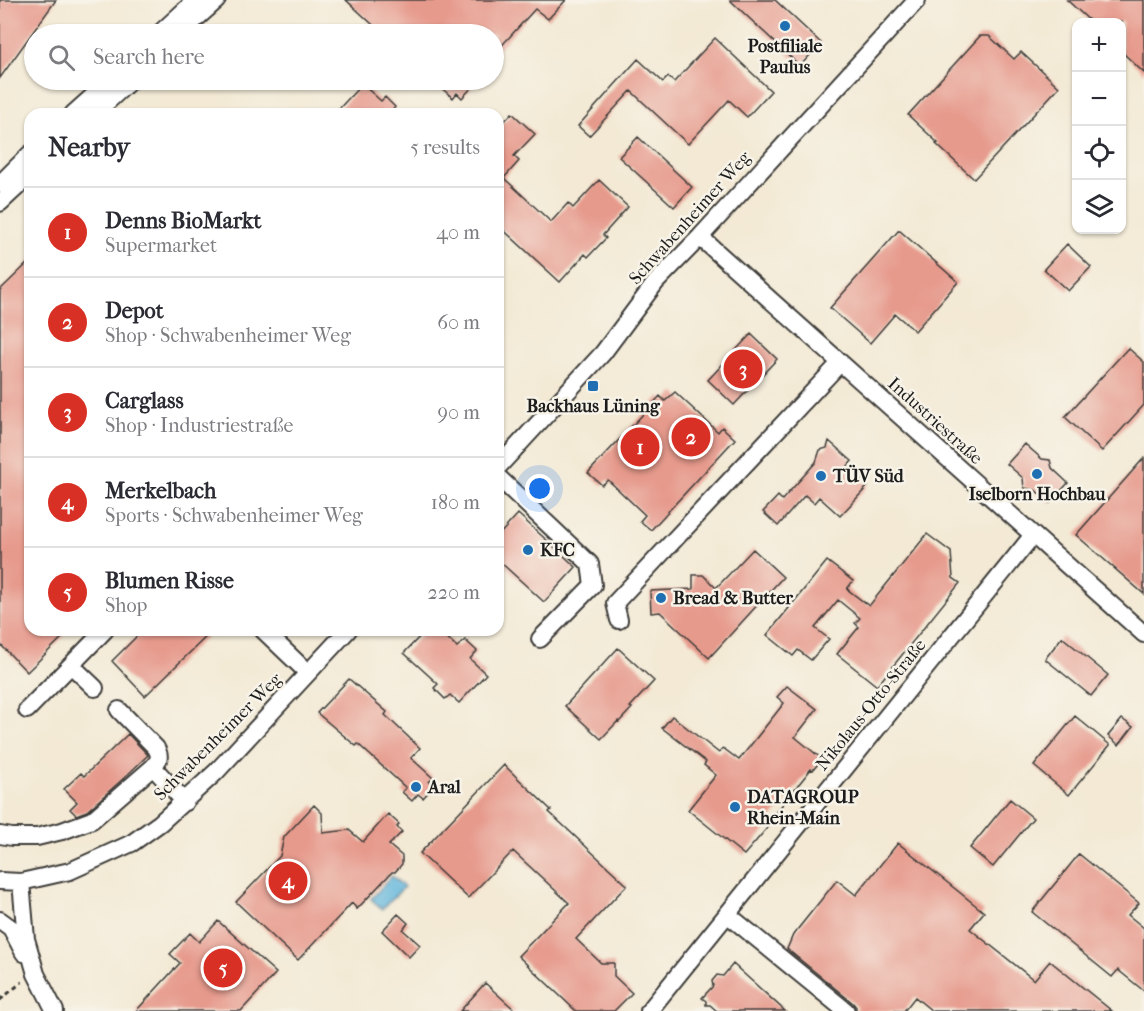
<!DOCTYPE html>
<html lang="en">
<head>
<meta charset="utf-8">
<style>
	body { margin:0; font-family:"IM FELL French Canon",serif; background:#f7f7f7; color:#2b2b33 }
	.controls { position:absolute; right:18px; top:18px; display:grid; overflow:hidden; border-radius:12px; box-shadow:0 2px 4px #0004 }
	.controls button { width:54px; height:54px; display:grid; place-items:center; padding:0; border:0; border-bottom:2px solid #e1e1e2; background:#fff; color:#2b2b33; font:30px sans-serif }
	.you { position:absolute; left:540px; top:489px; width:21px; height:21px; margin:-15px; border:4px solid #fff; border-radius:50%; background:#1a73e8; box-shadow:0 0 0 9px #1a73e833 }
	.badge { display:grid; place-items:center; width:39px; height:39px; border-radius:50%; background:#d93025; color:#fff; font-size:20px; font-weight:700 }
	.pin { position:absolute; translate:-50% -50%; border:3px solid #fff; box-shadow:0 2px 6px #0006 }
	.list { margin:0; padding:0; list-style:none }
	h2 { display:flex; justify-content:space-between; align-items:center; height:78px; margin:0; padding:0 24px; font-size:26px }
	h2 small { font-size:20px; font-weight:400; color:#7c7c81 }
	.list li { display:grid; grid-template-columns:39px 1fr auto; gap:18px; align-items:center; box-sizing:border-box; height:90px; padding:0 24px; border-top:2px solid #e1e1e2 }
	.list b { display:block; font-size:22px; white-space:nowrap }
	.list p { margin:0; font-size:20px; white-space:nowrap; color:#7c7c81 }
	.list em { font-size:20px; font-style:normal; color:#7c7c81 }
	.icon { flex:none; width:33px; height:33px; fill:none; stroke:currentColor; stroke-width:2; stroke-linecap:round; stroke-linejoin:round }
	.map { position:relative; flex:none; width:1144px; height:1011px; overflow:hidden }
	.search { position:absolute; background:#fff; box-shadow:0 2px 4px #0004; left:24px; top:24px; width:480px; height:66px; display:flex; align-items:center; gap:15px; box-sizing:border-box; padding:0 21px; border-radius:33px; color:#7c7c81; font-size:22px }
	.panel { position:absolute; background:#fff; box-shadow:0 2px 4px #0004; left:24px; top:108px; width:480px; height:528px; border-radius:18px }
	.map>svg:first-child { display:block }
	.water { fill:#60b5dc; stroke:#3e687c; stroke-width:1.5 }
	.building { fill:#e69a8c }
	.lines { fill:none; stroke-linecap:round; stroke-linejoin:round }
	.minor-casing { stroke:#3c3b38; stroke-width:20 }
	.path { stroke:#3c3b38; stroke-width:3; stroke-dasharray:4.5 4.5; stroke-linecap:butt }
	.minor { stroke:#fff; stroke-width:16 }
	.poi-dot { fill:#1f6fb2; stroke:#f7f3e8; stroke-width:2 }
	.labels { text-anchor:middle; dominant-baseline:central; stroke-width:5; stroke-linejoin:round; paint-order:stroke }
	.poi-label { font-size:18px; font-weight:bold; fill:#1c1c1c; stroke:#f7f3e8; text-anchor:start }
	.street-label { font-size:18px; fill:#1c1c1c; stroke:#f7f3e8 }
</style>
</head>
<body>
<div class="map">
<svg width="1144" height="1011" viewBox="0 0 1144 1011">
	<rect width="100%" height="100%" fill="#f7f3e8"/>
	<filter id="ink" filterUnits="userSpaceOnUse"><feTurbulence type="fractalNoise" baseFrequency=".0167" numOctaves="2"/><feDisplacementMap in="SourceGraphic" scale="12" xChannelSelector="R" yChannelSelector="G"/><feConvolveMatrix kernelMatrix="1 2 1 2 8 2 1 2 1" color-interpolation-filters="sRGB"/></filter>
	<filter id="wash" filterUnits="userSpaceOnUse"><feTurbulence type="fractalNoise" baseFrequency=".008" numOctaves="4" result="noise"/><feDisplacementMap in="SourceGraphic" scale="24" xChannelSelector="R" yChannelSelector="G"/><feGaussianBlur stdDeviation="1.35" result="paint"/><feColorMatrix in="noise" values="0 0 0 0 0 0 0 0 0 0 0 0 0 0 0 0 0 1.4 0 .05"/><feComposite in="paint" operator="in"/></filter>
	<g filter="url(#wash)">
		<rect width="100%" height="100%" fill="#f3e9d4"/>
		<path class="water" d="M392 876 404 887 382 909 371 899Z"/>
		<g id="blocks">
			<path class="building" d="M0 0H56L0 78Z
				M346 0H566L548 19 535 9 494 54V34H383Z
				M730 0H775L821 43 800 66Z
				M1067 0H1144V73L1122 52V22H1091Z
				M980 36H989L1014 59 1021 52 1059 87 974 179 936 144 938 143 908 115Z
				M715 38 771 91 747 117 729 100 688 144 631 91 589 136 578 126 638 59 663 82 668 77 674 82Z
				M432 80H479L462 98 457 93 453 98Z
				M362 84 381 101 385 97 395 107 392 111 395 114H334Z
				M512 113 535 134 514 156 519 161 504 178 551 222 568 203 573 208 599 180 628 207 603 235 606 238 588 257 585 254 560 282 498 225V128Z
				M638 137 692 187 674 207 619 157Z
				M899 230 958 282 915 331 895 314 870 343 830 308Z
				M1067 244 1091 267 1068 291 1044 269Z
				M30 261V630H70L27 672 0 644V290Z
				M751 334 777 359 734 405 708 380Z
				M1128 348 1144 362V405L1102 451 1065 417Z
				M675 392 718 432 722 427 735 439 651 530 640 521 645 515 608 480 602 485 588 473 660 396 665 401Z
				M829 441 852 461 847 467 868 486 840 516 819 497 814 503 805 495 778 526 763 512 778 496 782 500 816 462 820 450 827 448Z
				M1025 444 1042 459 1050 460 1052 468 1068 483 1050 503 1035 490 1024 488 1023 478 1007 464Z
				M1144 458V594L1076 535Z
				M518 514 576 567 544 602 498 560V536Z
				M927 534 951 552 953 578 960 583 877 686 837 654 859 627 855 623 860 618 838 600 815 628 829 639 811 660 798 650 793 656 767 635 827 561 853 581 847 589 869 606Z
				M753 549 783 577 709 658 660 612 651 613 650 591 693 589V575H703L716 588Z
				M143 630H213L145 696 112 661Z
				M426 630H439L457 647 465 640 477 651 470 659 486 674 459 703 450 695 445 699 434 688 438 684 404 653Z
				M1062 637 1108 675 1091 696 1045 659Z
				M618 648 654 681 630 707 632 708 619 722 618 721 601 739 565 706Z
				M349 679 387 712 385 715 420 748 411 758 433 778 429 782 434 786 423 798 418 794 412 801 402 792 406 788 358 744 356 746 317 713Z
				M787 686 817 709 795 737 822 759 813 770 811 769 766 825 768 827 744 855 688 810 716 775 704 765 706 762 662 728 672 716 719 753 723 748 739 760 784 703 777 697Z
				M1075 716 1110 745 1069 795 1034 766Z
				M1122 719 1133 727 1119 745 1108 736Z
				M128 734 148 755 125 777 87 811 76 815 70 809 77 802 64 789 81 773 84 776Z
				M504 765 551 810 549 812 627 885 576 939 601 963H614V976L632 993 614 1011H576L518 956 569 903 513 851 468 898 420 853Z
				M1010 799 1033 818 993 867 970 848Z
				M314 805 322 813 323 833 349 830 363 842 388 814 399 824 397 827 402 832 389 845 402 856V864L395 872H392L357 909 352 903 298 960 236 902 280 856 284 837Z
				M898 843 984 912 970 929 1034 980 1050 961 1112 1011H932L915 997 904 1011H856V1007L853 1003 787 949 793 935 837 880 856 895Z
				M1079 854 1139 903 1128 915 1144 928V991L1118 970 1112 977 1032 912Z
				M398 914 408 923 403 930 420 945 409 957 382 931Z
				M218 921 276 973 241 1011H136L180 963 170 954 190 933 199 942Z
				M733 964 785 1011H717L710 1005H706V1001L702 998 713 986 712 981 717 975 723 976Z
				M485 983 516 1011H460Z"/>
		</g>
	</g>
	<g filter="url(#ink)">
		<use href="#blocks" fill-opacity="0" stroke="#3c3b38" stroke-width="1.5"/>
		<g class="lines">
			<g class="minor-casing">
				<path id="minor" d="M159 34 196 0
					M179 34 217 0
					M73 114 111 80
					M94 114 131 80
					M0 184 30 154
					M0 203 30 175
					M700 237 1144 634
					M498 467 603 353 656 282 700 237 917 0
					M498 477 590 564 593 585 540 639
					M619 620 615 603 840 363
					M263 630 308 673
					M95 688 71 665 105 630
					M27 710 71 665
					M119 710 156 748C161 757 159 760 153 767
					M0 835 12 837H37L62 831 92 820 153 767 185 802
					M0 881 21 882 70 871 132 843 160 823 216 772 348 630
					M21 882 26 939 36 974 55 1011
					M727 914 846 1011
					M0 920 11 928 24 953
					M649 1011 1033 535"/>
			</g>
			<path class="path" d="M0 1000 22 982"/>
			<use href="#minor" class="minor"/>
		</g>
	</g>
	<g class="poi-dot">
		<circle cx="785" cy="26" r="6"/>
		<rect x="587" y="380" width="12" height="12" rx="3"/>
		<circle cx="1037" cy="474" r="6"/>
		<circle cx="821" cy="476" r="6"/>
		<circle cx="528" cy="550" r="6"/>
		<circle cx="661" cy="598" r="6"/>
		<circle cx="416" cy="787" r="6"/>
		<circle cx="735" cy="807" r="6"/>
	</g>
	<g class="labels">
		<g class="poi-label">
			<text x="785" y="46" text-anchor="middle">Postfiliale<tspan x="785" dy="21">Paulus</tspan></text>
			<text x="593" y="406" text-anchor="middle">Backhaus Lüning</text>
			<text x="833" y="476">TÜV Süd</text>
			<text x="1037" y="494" text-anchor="middle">Iselborn Hochbau</text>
			<text x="540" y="550">KFC</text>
			<text x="673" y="598">Bread &amp; Butter</text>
			<text x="428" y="787">Aral</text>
			<text x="747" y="797">DATAGROUP<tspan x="747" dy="21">Rhein-Main</tspan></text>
		</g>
		<g class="street-label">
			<text transform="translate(690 218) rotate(-48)">Schwabenheimer Weg</text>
			<text transform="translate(935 421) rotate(42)">Industriestraße</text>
			<text transform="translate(871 705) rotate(-51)">Nikolaus-Otto-Straße</text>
			<text transform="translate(218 737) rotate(-45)">Schwabenheimer Weg</text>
		</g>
	</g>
</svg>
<div class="controls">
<button>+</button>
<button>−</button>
<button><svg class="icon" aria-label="locate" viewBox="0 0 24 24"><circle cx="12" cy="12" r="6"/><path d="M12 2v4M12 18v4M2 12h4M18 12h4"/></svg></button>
<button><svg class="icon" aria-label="layers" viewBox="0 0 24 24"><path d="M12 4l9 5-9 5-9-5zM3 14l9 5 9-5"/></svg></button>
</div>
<div class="you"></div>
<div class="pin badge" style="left:640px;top:447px">1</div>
<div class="pin badge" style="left:691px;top:437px">2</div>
<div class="pin badge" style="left:743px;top:369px">3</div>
<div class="pin badge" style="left:288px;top:881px">4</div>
<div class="pin badge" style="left:223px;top:968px">5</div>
<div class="search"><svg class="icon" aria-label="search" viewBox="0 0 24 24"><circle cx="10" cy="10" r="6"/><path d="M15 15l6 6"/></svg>Search here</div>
<section class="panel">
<h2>Nearby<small>5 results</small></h2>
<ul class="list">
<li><span class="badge">1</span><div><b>Denns BioMarkt</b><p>Supermarket</p></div><em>40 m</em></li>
<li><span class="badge">2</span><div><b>Depot</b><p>Shop · Schwabenheimer Weg</p></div><em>60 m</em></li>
<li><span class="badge">3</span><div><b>Carglass</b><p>Shop · Industriestraße</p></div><em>90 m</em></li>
<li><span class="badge">4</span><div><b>Merkelbach</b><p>Sports · Schwabenheimer Weg</p></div><em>180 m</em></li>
<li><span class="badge">5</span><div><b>Blumen Risse</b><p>Shop</p></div><em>220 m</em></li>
</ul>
</section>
</div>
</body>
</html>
